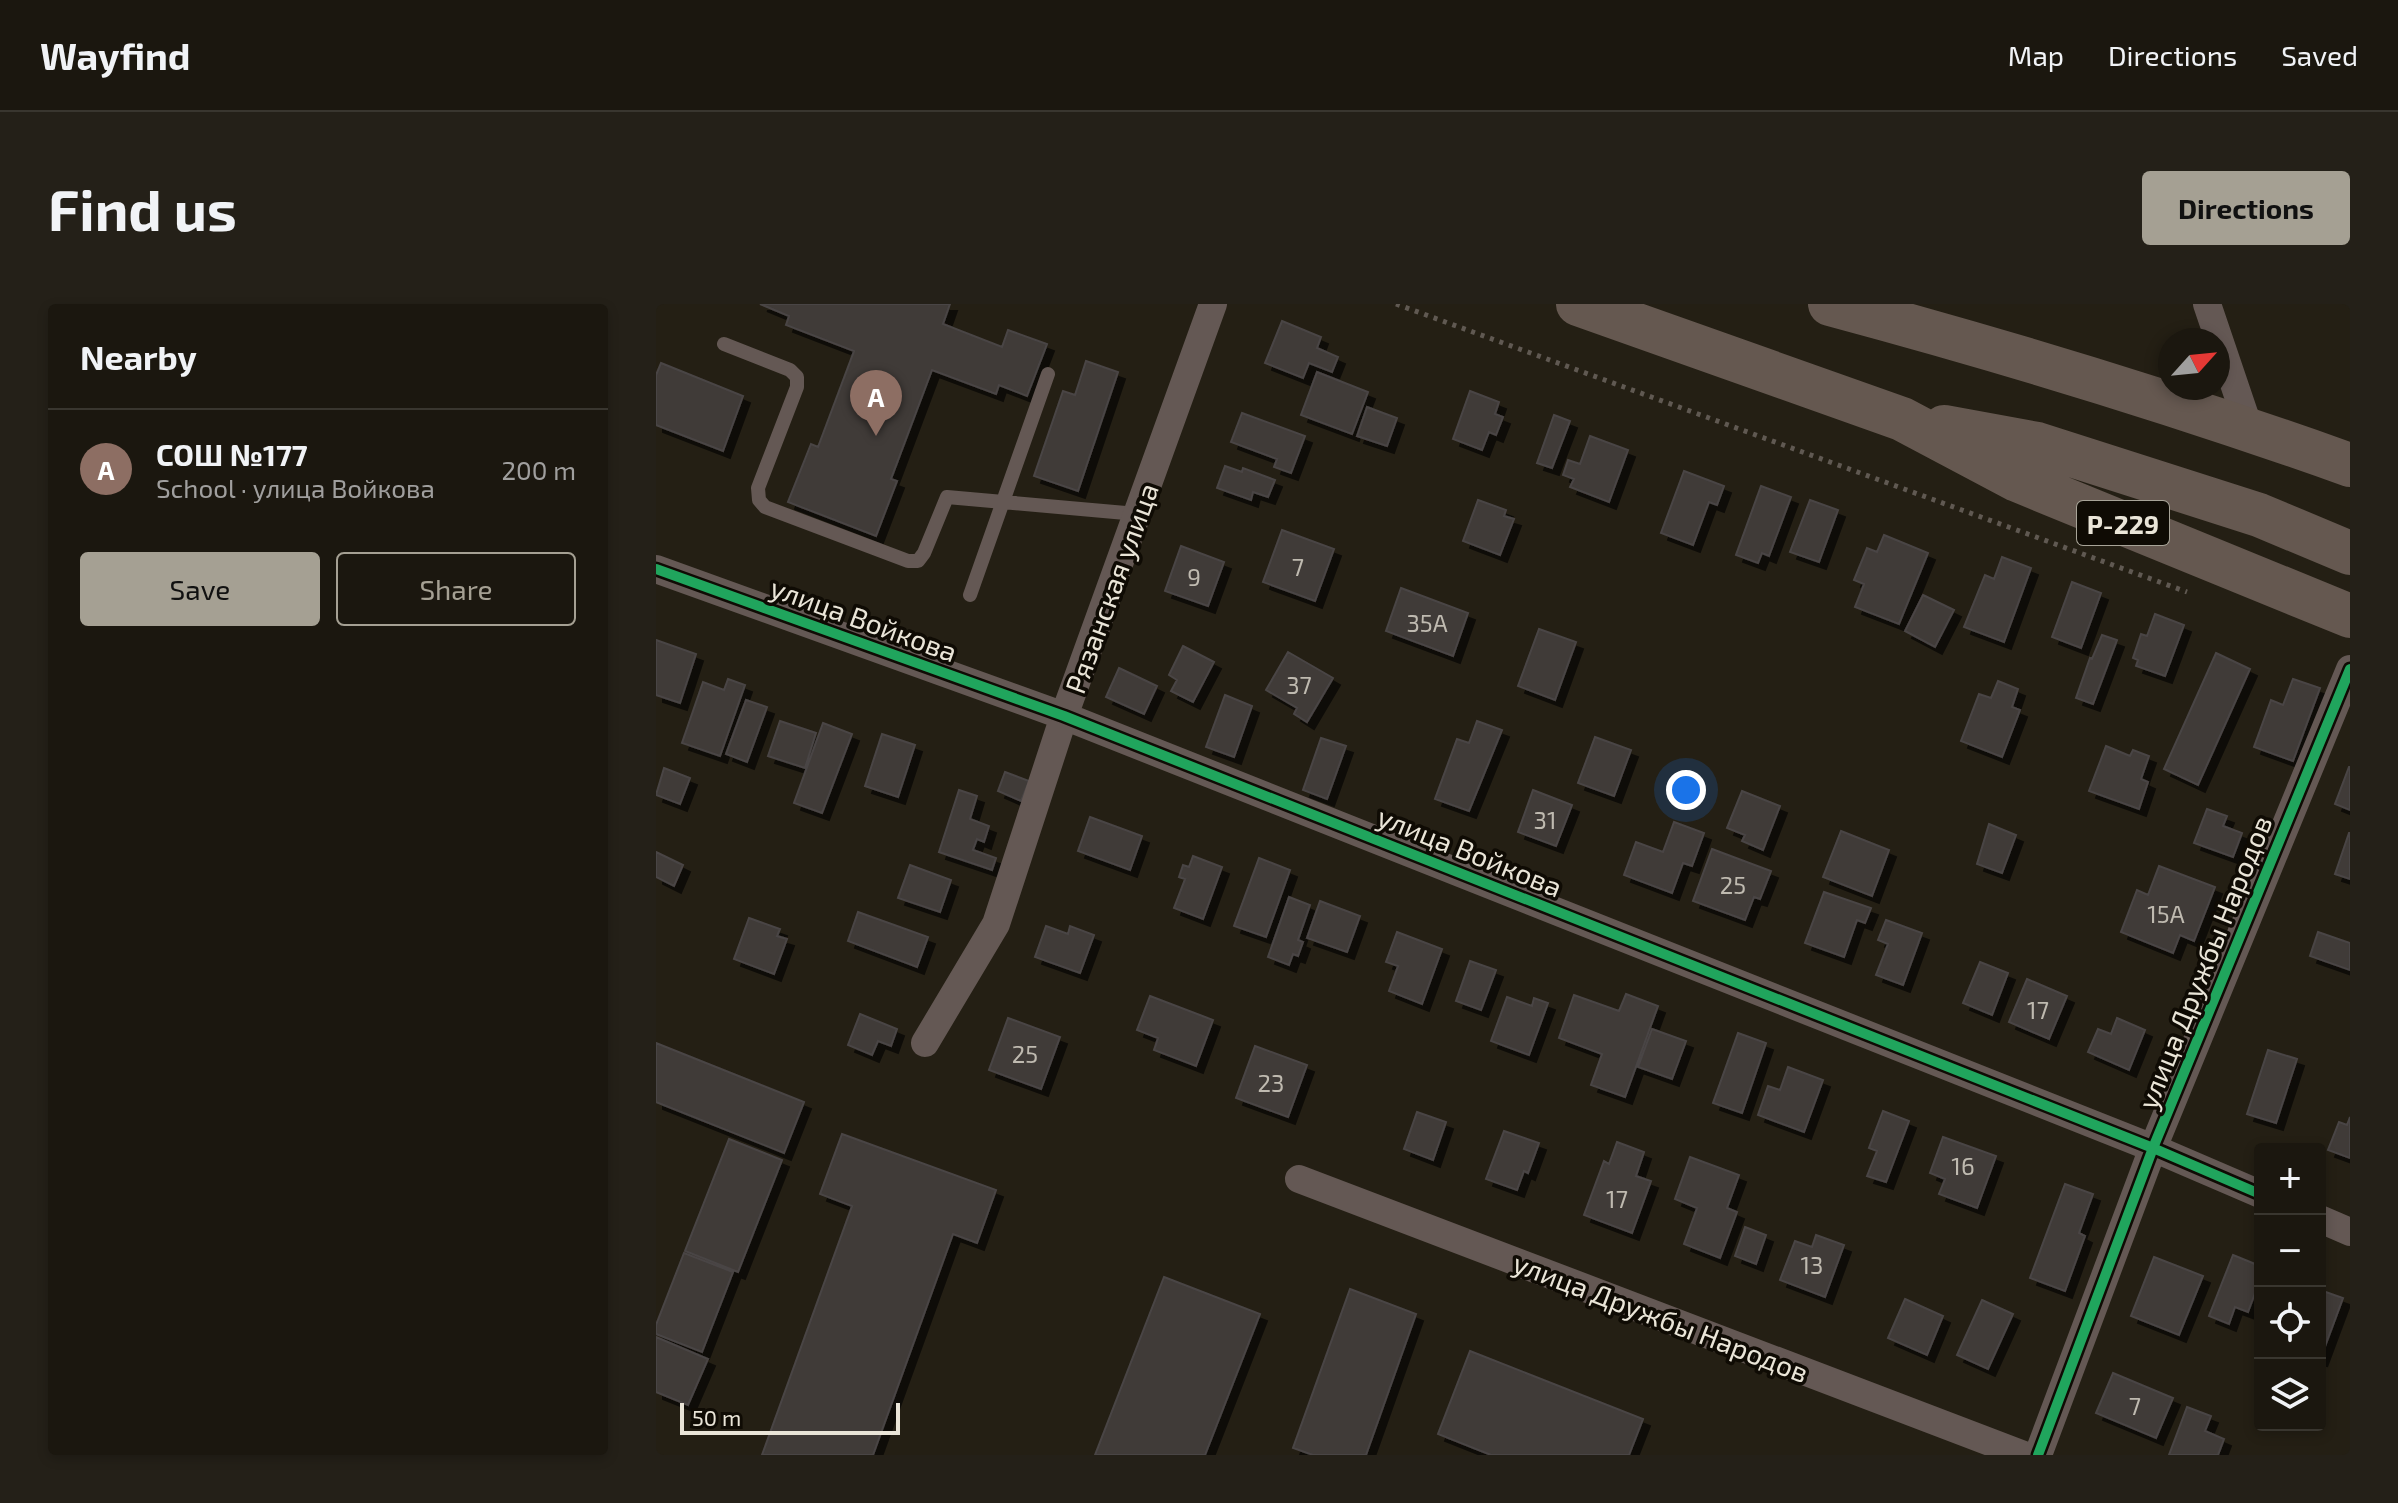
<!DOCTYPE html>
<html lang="en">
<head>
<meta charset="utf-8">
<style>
	body { margin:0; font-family:"Exo 2",sans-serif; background:#242018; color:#f1f3f6 }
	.controls { position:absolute; right:24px; bottom:24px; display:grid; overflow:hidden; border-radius:8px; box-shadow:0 4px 12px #0003 }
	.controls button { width:72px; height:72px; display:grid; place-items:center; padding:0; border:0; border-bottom:2px solid #39362f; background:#1b170f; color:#f1f3f6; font:40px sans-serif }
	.compass { position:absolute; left:1502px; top:24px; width:72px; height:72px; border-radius:50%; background:#1b170f; box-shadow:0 4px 12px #0003; rotate:63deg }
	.scale { position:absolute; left:24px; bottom:20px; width:220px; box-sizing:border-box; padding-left:8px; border:4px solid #eae5d8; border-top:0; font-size:22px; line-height:28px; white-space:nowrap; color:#eae5d8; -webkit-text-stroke:6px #0f0b04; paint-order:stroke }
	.you { position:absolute; left:1030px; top:486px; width:28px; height:28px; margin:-20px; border:6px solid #fff; border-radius:50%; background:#1a73e8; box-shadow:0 0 0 12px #1a73e833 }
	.badge { display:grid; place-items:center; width:52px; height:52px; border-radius:50%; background:#a5a093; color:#fff; font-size:26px; font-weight:700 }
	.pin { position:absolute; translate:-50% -66px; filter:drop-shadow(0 2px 4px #0008) }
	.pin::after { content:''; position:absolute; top:42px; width:28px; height:24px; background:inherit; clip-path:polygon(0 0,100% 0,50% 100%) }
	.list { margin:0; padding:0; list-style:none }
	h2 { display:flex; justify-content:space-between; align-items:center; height:104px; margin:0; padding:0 32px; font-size:34px }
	h2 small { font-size:26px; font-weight:400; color:#a09f9e }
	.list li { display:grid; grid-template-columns:52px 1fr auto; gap:24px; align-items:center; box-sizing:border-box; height:120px; padding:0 32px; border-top:2px solid #39362f }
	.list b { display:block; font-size:30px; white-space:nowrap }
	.list p { margin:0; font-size:26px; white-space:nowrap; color:#a09f9e }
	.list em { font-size:26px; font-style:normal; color:#a09f9e }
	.actions { display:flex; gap:16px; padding:24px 32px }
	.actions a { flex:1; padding:18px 0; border:2px solid #a5a093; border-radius:8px; text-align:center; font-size:28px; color:#a5a093 }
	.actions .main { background:#a5a093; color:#111 }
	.icon { flex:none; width:44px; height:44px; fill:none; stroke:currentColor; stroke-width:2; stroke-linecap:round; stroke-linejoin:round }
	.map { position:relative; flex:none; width:1694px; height:1151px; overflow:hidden; border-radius:8px }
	header { display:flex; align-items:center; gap:48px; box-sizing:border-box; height:112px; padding:0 40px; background:#1b170f; border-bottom:2px solid #39362f }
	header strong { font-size:38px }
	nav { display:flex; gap:44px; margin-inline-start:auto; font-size:28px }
	.intro { display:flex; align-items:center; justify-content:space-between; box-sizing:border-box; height:192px; padding:0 48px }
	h1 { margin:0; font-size:56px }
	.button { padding:20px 36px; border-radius:8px; background:#a5a093; color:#111; font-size:28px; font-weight:700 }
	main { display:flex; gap:48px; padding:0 48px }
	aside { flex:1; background:#1b170f; border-radius:8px; box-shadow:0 4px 12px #0003 }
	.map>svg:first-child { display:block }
	.building { fill:#3f3b39; stroke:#4a4545; stroke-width:2; filter:url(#shadow) }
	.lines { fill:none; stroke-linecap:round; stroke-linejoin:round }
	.path { stroke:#605952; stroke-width:5; stroke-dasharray:4 6; stroke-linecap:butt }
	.lane { stroke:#645854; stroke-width:14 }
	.street { stroke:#645854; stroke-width:28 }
	.primary { stroke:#655850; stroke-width:44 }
	.cycleway-casing { stroke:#0f0b04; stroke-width:15 }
	.cycleway { stroke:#20a55d; stroke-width:10 }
	.labels { text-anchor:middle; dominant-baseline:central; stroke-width:7; stroke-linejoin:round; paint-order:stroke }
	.number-label { font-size:24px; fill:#bfbab0 }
	.shield { fill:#0f0b04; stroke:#a8a498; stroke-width:2 }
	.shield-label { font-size:26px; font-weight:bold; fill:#eae5d8 }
	.street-label { font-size:28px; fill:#eae5d8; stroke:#0f0b04 }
</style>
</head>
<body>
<header>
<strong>Wayfind</strong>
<nav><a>Map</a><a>Directions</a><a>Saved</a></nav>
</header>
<div class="intro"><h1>Find us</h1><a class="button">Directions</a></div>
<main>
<aside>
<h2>Nearby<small></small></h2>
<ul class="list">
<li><span class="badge" style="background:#8d6e63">A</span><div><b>СОШ №177</b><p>School · улица Войкова</p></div><em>200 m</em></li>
</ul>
<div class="actions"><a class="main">Save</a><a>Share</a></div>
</aside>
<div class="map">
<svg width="1694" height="1151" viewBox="0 0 1694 1151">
	<defs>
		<filter id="shadow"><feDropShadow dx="7" dy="7" stdDeviation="0" flood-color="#0009"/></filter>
	</defs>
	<rect width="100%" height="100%" fill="#241f14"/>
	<path class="building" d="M294 0 287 20 346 43 352 26 391 40 371 92 343 81 340 90 276 66 235 175 241 177 220 232 132 198 155 140 162 143 198 47 130 21 133 12 104 0Z
		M626 17 665 33 661 44 682 53 676 68 653 59 647 74 609 59Z
		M430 57 462 68 422 187 378 172 407 87 419 91Z
		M5 59 87 92 67 147 0 121V71Z
		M661 68 712 88 696 130 645 111Z
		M814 87 843 98 839 110 847 113 840 131 833 128 826 146 797 135Z
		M711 103 741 114 731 142 701 132Z
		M586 109 649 132 635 169 618 163 621 155 575 138Z
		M898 111 914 117 896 164 881 159Z
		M934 132 972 146 953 198 914 183 918 175 907 171 912 156 924 160Z
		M569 162 586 168 587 164 619 176 612 193 597 188 595 196 561 184Z
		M1028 167 1068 182 1061 201 1053 198 1037 241 1005 229Z
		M1105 182 1135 193 1113 252 1106 249 1102 259 1080 251Z
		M822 196 850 206 848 212 858 215 844 251 807 237Z
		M1154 196 1182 206 1163 258 1134 248Z
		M626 226 678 245 659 297 607 278Z
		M1228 231 1272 249 1243 320 1199 303 1208 280 1198 276 1211 244 1221 248Z
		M525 242 568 258 552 302 509 287Z
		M1346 253 1375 264 1348 338 1308 323 1329 271 1338 275Z
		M1416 278 1445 289 1425 344 1396 333Z
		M745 284 812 309 797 352 730 327Z
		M1267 291 1298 306 1279 343 1249 327Z
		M1499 310 1528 321 1509 372 1480 362 1482 356 1477 354 1485 330 1491 332Z
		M883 325 920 338 899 396 862 382Z
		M1446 331 1461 336 1437 400 1420 394 1434 354 1436 355Z
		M0 336 40 350 24 399 0 391Z
		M527 342 558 358 537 398 515 387 521 376 513 371Z
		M632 348 677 374 651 418 638 410 641 404 610 386Z
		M1560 349 1594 365 1542 481 1508 465Z
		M463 364 501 382 488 410 450 393Z
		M72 375 89 381 64 452 26 439 47 378 68 386Z
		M1637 375 1664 384 1637 457 1598 443 1615 396 1627 401Z
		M1342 377 1362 385 1356 403 1364 406 1346 453 1305 437 1323 390 1335 394Z
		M569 391 596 402 578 453 550 443Z
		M90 396 111 403 91 458 70 450Z
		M124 417 160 429 149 464 112 452Z
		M821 417 846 426 813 507 779 495 801 435 813 439Z
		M167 419 196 430 166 509 138 499Z
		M226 430 259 441 242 493 209 482Z
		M939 433 975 446 958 492 922 479Z
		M665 434 690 442 671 495 647 486Z
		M1450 442 1474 452 1477 446 1493 452 1485 475 1492 478 1483 505 1433 487Z
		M1693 463H1694V506L1679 500Z
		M8 464 34 474 24 500 0 491Z
		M349 468 373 477 365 497 342 487Z
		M303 486 321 492 314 515 333 522 328 538 321 535 317 546 340 554 336 566 283 548Z
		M877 486 916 501 900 542 862 528Z
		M1086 487 1124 502 1107 546 1086 537 1089 531 1071 524Z
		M1551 505 1571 512 1567 522 1586 529 1577 553 1538 539Z
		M434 513 486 532 474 566 422 547Z
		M1018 518 1048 529 1036 562 1027 559 1016 589 968 571 980 538 1007 548Z
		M1333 520 1360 531 1346 569 1321 560Z
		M1185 527 1233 546 1216 592 1167 573Z
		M1693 529H1694V575L1679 570Z
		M1056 545 1115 567 1104 595 1098 593 1089 616 1037 597Z
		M0 548 27 561 18 582 0 573Z
		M537 552 566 563 547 615 518 604 529 575 523 573 527 561 533 563Z
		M603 554 634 566 610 633 578 622Z
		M254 561 295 576 284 608 242 594Z
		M1503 562 1559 583 1538 637 1524 631 1517 649 1465 628 1481 586 1492 591Z
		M1168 588 1215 604 1209 619 1201 616 1188 653 1149 639Z
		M633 593 654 601 642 636 647 638 642 652 637 650 633 661 612 653Z
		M664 597 704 612 691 648 651 634Z
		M202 608 272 633 261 663 192 637Z
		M93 614 124 625 121 632 131 635 118 670 78 655Z
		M1230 616 1266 629 1247 681 1220 671 1232 640 1222 636Z
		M390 622 412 630 414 622 438 631 424 669 379 653Z
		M741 628 786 645 766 700 733 687 742 662 730 658Z
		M1662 628 1694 639V666L1654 652Z
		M814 657 840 666 825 706 800 697Z
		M1324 658 1352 669 1336 711 1307 699Z
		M1371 675 1411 692 1393 735 1353 718Z
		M970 690 1002 702 969 793 935 781 946 750 903 734 918 691 963 707Z
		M494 692 557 716 540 762 498 746 502 734 481 726Z
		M851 693 876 702 878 694 892 699 873 751 835 737Z
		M204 710 241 725 235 742 222 737 216 751 192 741Z
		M352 714 404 733 385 785 333 766Z
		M1461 714 1489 726 1473 766 1432 748 1442 725 1455 730Z
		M996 725 1030 737 1016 775 982 763Z
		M1082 729 1110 739 1086 809 1057 799Z
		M0 739 148 798 128 849 0 798Z
		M599 742 651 761 632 813 580 794Z
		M1612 746 1641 755 1620 819 1591 810Z
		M1132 763 1167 776 1148 828 1102 811 1112 782 1124 786Z
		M1227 807 1253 817 1230 878 1211 872 1221 847 1213 844Z
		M761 808 790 818 777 856 748 845Z
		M1694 813V854L1672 846 1683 818 1691 821Z
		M848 827 883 839 872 869 868 867 861 886 830 875Z
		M186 830 340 886 321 939 297 930 217 1151H106L196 902 164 890Z
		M1287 833 1340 852 1321 904 1283 890 1289 875 1274 869Z
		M73 835 126 856 82 968 29 947Z
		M961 838 988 848 980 872 995 877 976 929 928 911 948 857 953 860Z
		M1034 853 1083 871 1071 904 1081 908 1064 954 1028 940 1041 904 1019 895Z
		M1409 880 1437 890 1423 929 1429 932 1409 987 1374 974Z
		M1089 923 1110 931 1100 960 1079 952Z
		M1160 931 1188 941 1169 993 1124 976 1139 937 1156 943Z
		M28 949 77 968 46 1048 0 1030V1021Z
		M1577 951 1604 962V976L1592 1008 1579 1003 1573 1020 1553 1012Z
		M1498 953 1547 972 1523 1031 1475 1012Z
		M508 973 604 1010 549 1151H439Z
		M694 985 760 1010 710 1151H657L637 1144Z
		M1664 986 1687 994 1664 1056Z
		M1249 995 1287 1012 1271 1051 1232 1034Z
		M1326 996 1357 1010 1332 1065 1301 1051Z
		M0 1033 52 1055 32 1101 0 1088Z
		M814 1047 987 1115 973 1151H835L782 1130Z
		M1457 1069 1517 1094 1500 1134 1440 1109Z
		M1531 1103 1555 1112 1549 1127 1568 1135 1562 1151H1513Z"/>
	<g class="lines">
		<path class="path" d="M740 0 1531 288"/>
		<path class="lane" d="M68 40 134 66 141 73V83L102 184 103 196 109 203 252 257H262L268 249 291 193 481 210
			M314 291 392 70"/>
		<path class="street" d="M1551 0 1593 124
			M0 265 408 412 1497 844 1604 890
			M269 739 340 620 408 412 557 0
			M643 875 1368 1151
			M1664 915 1694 928
			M1382 1151 1497 844 1694 365"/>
		<path class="primary" d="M922 0 1246 115 1361 176 1694 312
			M1174 0C1349 47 1523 100 1694 161
			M1288 123 1381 140 1603 211 1694 249"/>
		<g class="cycleway-casing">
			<path id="cycleway" d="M0 265 408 412 1497 844 1604 890
				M1382 1151 1497 844 1694 365"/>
		</g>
		<use href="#cycleway" class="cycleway"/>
	</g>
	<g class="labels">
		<g class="number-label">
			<text x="642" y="262">7</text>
			<text x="538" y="272">9</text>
			<text x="771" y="318">35А</text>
			<text x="643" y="380">37</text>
			<text x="889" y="515">31</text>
			<text x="1077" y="580">25</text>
			<text x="1510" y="609">15А</text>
			<text x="1382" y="705">17</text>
			<text x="369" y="749">25</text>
			<text x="615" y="778">23</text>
			<text x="1307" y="861">16</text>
			<text x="961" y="894">17</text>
			<text x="1156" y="960">13</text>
			<text x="1479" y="1101">7</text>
		</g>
		<rect class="shield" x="1421" y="197" width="92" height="44" rx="6"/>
		<g class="shield-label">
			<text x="1467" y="219">Р-229</text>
		</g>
		<g class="street-label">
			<text transform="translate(455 284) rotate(-70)">Рязанская улица</text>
			<text transform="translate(208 315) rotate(20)">улица Войкова</text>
			<text transform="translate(814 547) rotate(22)">улица Войкова</text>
			<text transform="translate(1548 658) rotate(-68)">улица Дружбы Народов</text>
			<text transform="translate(1005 1013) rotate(21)">улица Дружбы Народов</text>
		</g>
	</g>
</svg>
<div class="controls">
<button>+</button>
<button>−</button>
<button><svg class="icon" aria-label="locate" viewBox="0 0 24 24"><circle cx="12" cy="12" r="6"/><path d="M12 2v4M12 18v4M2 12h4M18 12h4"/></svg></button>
<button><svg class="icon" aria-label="layers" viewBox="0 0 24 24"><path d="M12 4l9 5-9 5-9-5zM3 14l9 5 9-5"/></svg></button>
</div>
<svg class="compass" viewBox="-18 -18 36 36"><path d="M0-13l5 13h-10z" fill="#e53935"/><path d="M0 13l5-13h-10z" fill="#a09f9e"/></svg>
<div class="scale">50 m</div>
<div class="you"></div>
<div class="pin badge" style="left:220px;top:132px;background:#8d6e63">A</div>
</div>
</main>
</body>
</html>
